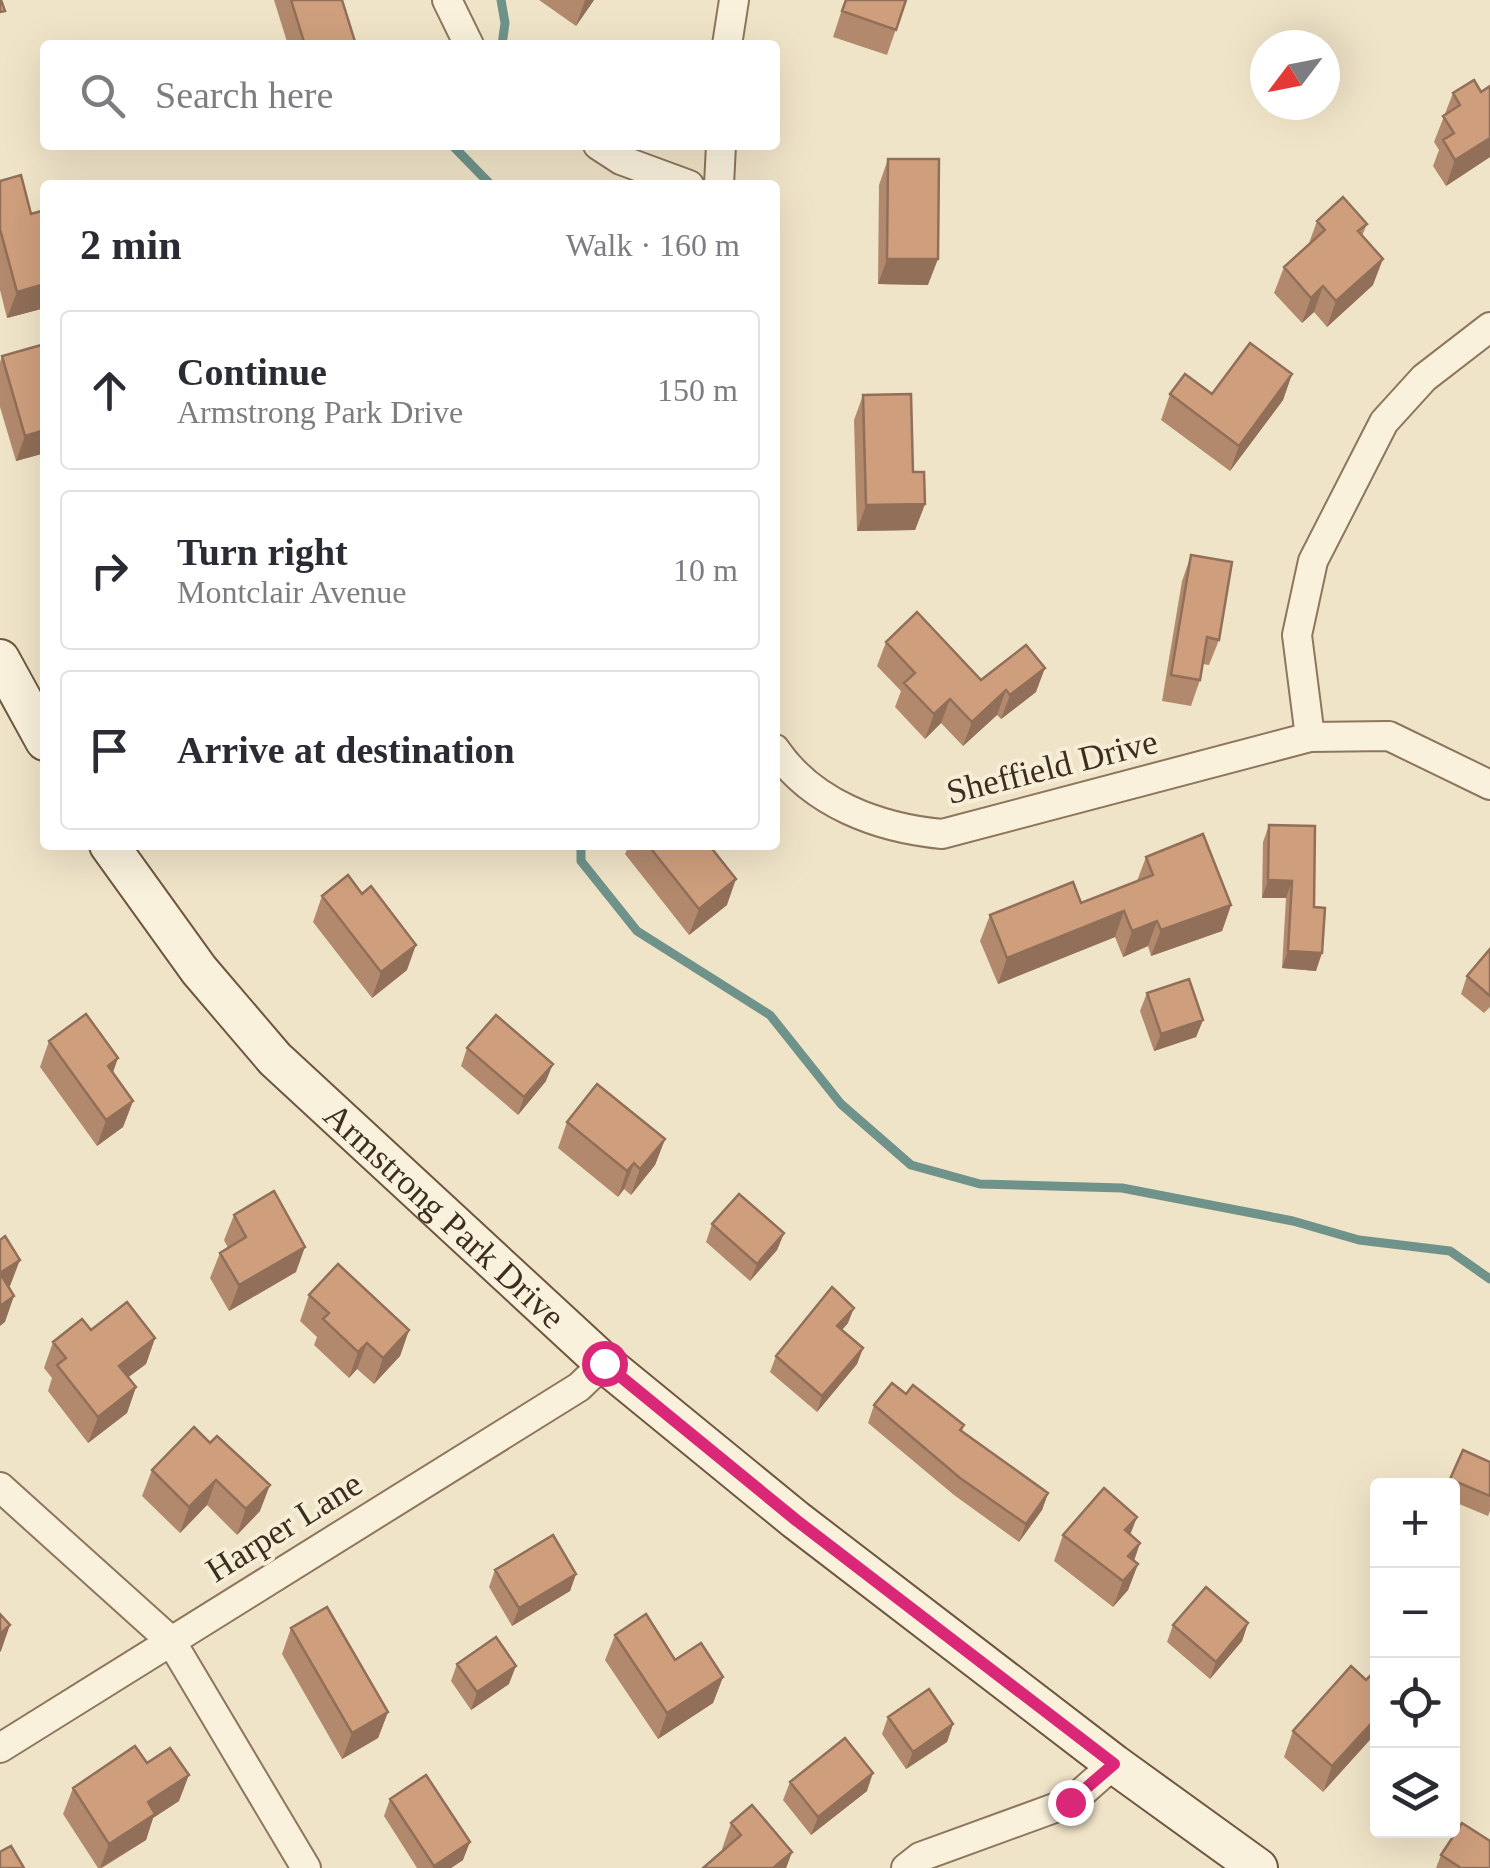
<!DOCTYPE html>
<html lang="en">
<head>
<meta charset="utf-8">
<style>
	body { margin:0; font-family:Georgia,serif; background:#f7f7f7; color:#2b2b33 }
	.controls { position:absolute; right:30px; bottom:30px; display:grid; overflow:hidden; border-radius:10px; box-shadow:0 10px 40px #0002 }
	.controls button { width:90px; height:90px; display:grid; place-items:center; padding:0; border:0; border-bottom:2px solid #e1e1e2; background:#fff; color:#2b2b33; font:50px sans-serif }
	.compass { position:absolute; left:1250px; top:30px; width:90px; height:90px; border-radius:50%; background:#fff; box-shadow:0 10px 40px #0002; rotate:238deg }
	.stop { position:absolute; width:30px; height:30px; margin:-22px; border:8px solid #db2777; border-radius:50%; background:#fff }
	.stop.end { background:#db2777; border-color:#fff; box-shadow:0 2px 10px #0008 }
	.list { margin:0; padding:0; list-style:none }
	h2 { display:flex; justify-content:space-between; align-items:center; height:130px; margin:0; padding:0 40px; font-size:42px }
	h2 small { font-size:32px; font-weight:400; color:#7c7c81 }
	.list li { display:grid; grid-template-columns:65px 1fr auto; gap:30px; align-items:center; box-sizing:border-box; height:160px; margin:0 20px 20px; padding:0 20px; border:2px solid #e1e1e2; border-radius:10px }
	.list b { display:block; font-size:38px; white-space:nowrap }
	.list p { margin:0; font-size:32px; white-space:nowrap; color:#7c7c81 }
	.list em { font-size:32px; font-style:normal; color:#7c7c81 }
	.icon { flex:none; width:55px; height:55px; fill:none; stroke:currentColor; stroke-width:2; stroke-linecap:round; stroke-linejoin:round }
	.map { position:relative; flex:none; width:1490px; height:1868px; overflow:hidden }
	.search { position:absolute; background:#fff; box-shadow:0 10px 40px #0002; left:40px; top:40px; width:740px; height:110px; display:flex; align-items:center; gap:25px; box-sizing:border-box; padding:0 35px; border-radius:10px; color:#7c7c81; font-size:38px }
	.panel { position:absolute; background:#fff; box-shadow:0 10px 40px #0002; left:40px; top:180px; width:740px; height:670px; border-radius:10px }
	.map>svg:first-child { display:block }
	.lines { fill:none; stroke-linecap:round; stroke-linejoin:round }
	.stream { stroke:#6f938a; stroke-width:9 }
	.street-casing { stroke:#8d765c; stroke-width:32 }
	.secondary-casing { stroke:#6f573f; stroke-width:42 }
	.street { stroke:#faf1dc; stroke-width:28 }
	.secondary { stroke:#faf1dc; stroke-width:38 }
	.wall { fill:#b2896c }
	.shaded-wall { fill:#916f58 }
	.building { fill:#cf9f7d; stroke:#916f58; stroke-width:2.5 }
	.route { stroke:#db2777; stroke-width:12 }
	.labels { text-anchor:middle; dominant-baseline:central; stroke-width:8; stroke-linejoin:round; paint-order:stroke }
	.street-label { font-size:35px; fill:#3d2e20; stroke:#f7eed8 }
</style>
</head>
<body>
<div class="map">
<svg width="1490" height="1868" viewBox="0 0 1490 1868">
	<rect width="100%" height="100%" fill="#f0e4c8"/>
	<g class="lines">
		<path class="stream" d="M501 0 505 23 502 45
			M452 145 491 185
			M581 845V861L637 931 770 1015 841 1104 911 1165 980 1184 1122 1188 1293 1221 1359 1240 1450 1251 1490 1279"/>
		<g class="street-casing">
			<path id="street" d="M447 0 469 45
				M727 45 734 0
				M598 145 621 160 689 185
				M719 185 721 145
				M1310 737 1297 635 1313 561 1384 422 1424 378 1490 327
				M775 749C812 804 879 828 942 834L1310 737 1389 736 1490 785
				M0 1487 171 1641 306 1868
				M0 1748 579 1387 604 1363
				M906 1868 920 1857 1071 1802 1114 1764"/>
		</g>
		<g class="secondary-casing">
			<g id="secondary">
				<path d="M0 659 45 741"/>
				<path id="s1" d="M109 845 199 970 275 1059 604 1363 796 1520 1114 1764 1258 1868"/>
			</g>
		</g>
		<use href="#street" class="street"/>
		<use href="#secondary" class="secondary"/>
	</g>
	<path class="wall" d="M274 0H342L356 45H288Z
		M539 0H594L576 26Z
		M845 0H906L887 55 833 37Z
		M1490 86V157L1446 186 1433 166 1439 150 1434 142 1453 93 1481 92Z
		M888 159 928 285 878 284 879 185Z
		M0 181 31 214 45 308 7 318 0 290Z
		M1317 221 1367 224 1362 236 1373 285 1327 327 1314 312 1302 323 1274 293 1284 267 1308 246Z
		M45 344V453L16 461 0 407V362L2 356Z
		M1292 374 1283 400 1230 471 1161 420 1170 394H1212Z
		M863 395 913 472 925 504 915 530 857 531 854 420Z
		M1191 555 1219 640 1209 665 1203 664 1200 680 1191 706 1162 701 1182 581Z
		M886 642 981 680 1036 692 1001 719 997 715 963 746 941 723 925 739 895 707 901 691 877 666Z
		M1269 825 1314 907 1316 971 1282 968 1286 898H1262L1263 842Z
		M629 845H709L727 905 689 935 625 854Z
		M1146 857 1231 905 1222 931 1151 956 1148 946 1123 957 1115 937 998 984 980 941 990 915 1081 903 1137 881Z
		M322 896 407 970 372 998 313 922Z
		M1490 949V1007L1484 1013 1461 994 1467 976Z
		M1147 993 1203 1020 1196 1037 1154 1051 1140 1011Z
		M49 1041 113 1073 133 1101 123 1127 97 1146 40 1067Z
		M467 1048 546 1081 518 1115 461 1066Z
		M567 1122 665 1139 655 1165 631 1195 624 1189 618 1197 558 1148Z
		M234 1215 296 1272 229 1311 210 1278 220 1253 228 1248 224 1240Z
		M712 1224 784 1233 777 1250 750 1281 706 1242Z
		M309 1295 409 1330 400 1356 374 1384 357 1369 349 1378 314 1345 317 1337 300 1321Z
		M848 1323 842 1330 863 1348 857 1364 817 1412 770 1372 776 1356Z
		M91 1330 155 1338 146 1364 128 1377 136 1387 127 1413 88 1443 48 1391 52 1378 44 1368 53 1342Z
		M906 1394 964 1425 962 1431 1048 1493 1042 1510 1019 1542 954 1495 868 1423 874 1405Z
		M210 1443 260 1511 237 1535 207 1505 180 1533 142 1496 152 1470Z
		M1463 1450 1490 1462V1511L1488 1516 1452 1501V1486H1448Z
		M1137 1517 1130 1534 1140 1543 1134 1561 1138 1564 1128 1590 1113 1607 1054 1561 1063 1535Z
		M495 1570 576 1574 570 1591 512 1626 489 1587Z
		M1248 1623 1242 1641 1210 1679 1167 1642 1173 1625Z
		M291 1628 388 1712 378 1738 342 1759 282 1654Z
		M615 1635 723 1677 713 1703 658 1739 605 1660Z
		M457 1664 509 1684 471 1710 451 1681Z
		M1366 1680 1323 1792 1284 1757 1293 1731Z
		M888 1717 953 1724 947 1742 906 1769 882 1734Z
		M147 1763 179 1801 153 1818 146 1840 102 1868H98L63 1814 73 1788Z
		M790 1782 867 1791 811 1835 783 1800Z
		M390 1799 463 1860 451 1868H417L384 1816Z
		M731 1823 792 1852 786 1868H703L723 1850 722 1849Z
		M1441 1855 1490 1868H1436Z"/>
	<path class="shaded-wall" d="M585 0H594L576 26Z
		M1490 138V157L1446 186 1455 160Z
		M887 259H938L928 285 878 284Z
		M1383 259 1373 285 1327 327 1336 301Z
		M45 284V308L7 318 17 292Z
		M1323 286 1314 312 1302 323 1311 298Z
		M1292 374 1283 400 1230 471 1239 446Z
		M45 430V453L16 461 25 436Z
		M925 504 915 530 857 531 866 505Z
		M1045 668 1036 692 1001 719 1010 695Z
		M1006 690 997 715 963 746 972 722Z
		M950 699 941 723 925 739 934 714Z
		M736 879 727 905 689 935 699 909Z
		M1268 880 1292 881 1286 898H1262Z
		M1231 905 1222 931 1151 956 1161 930Z
		M1124 911 1115 937 998 984 1007 958Z
		M1157 921 1148 946 1123 957 1132 931Z
		M416 945 407 970 372 998 381 972Z
		M1288 951 1322 953 1316 971 1282 968Z
		M1203 1020 1196 1037 1154 1051 1161 1034Z
		M118 1058 109 1084 108 1066Z
		M553 1064 546 1081 518 1115 524 1097Z
		M133 1101 123 1127 97 1146 106 1120Z
		M665 1139 655 1165 631 1195 640 1169Z
		M634 1163 624 1189 618 1197 627 1171Z
		M784 1233 777 1250 750 1281 757 1264Z
		M305 1247 296 1272 229 1311 239 1285Z
		M20 1260 10 1286 0 1292V1273Z
		M14 1296 5 1322 0 1326V1306Z
		M854 1308 848 1323 832 1341 837 1326Z
		M409 1330 400 1356 374 1384 383 1358Z
		M155 1338 146 1364 110 1391 119 1366Z
		M367 1343 357 1369 349 1378 358 1352Z
		M863 1348 857 1364 817 1412 822 1396Z
		M136 1387 127 1413 88 1443 98 1417Z
		M216 1480 207 1505 180 1533 189 1507Z
		M270 1485 260 1511 237 1535 246 1509Z
		M1048 1493 1042 1510 1019 1542 1026 1524Z
		M1137 1517 1127 1543 1125 1530Z
		M1140 1543 1131 1569 1119 1582 1128 1556Z
		M1138 1564 1128 1590 1113 1607 1123 1581Z
		M576 1574 570 1591 512 1626 519 1608Z
		M1248 1623 1242 1641 1210 1679 1216 1662Z
		M10 1625 1 1651 0 1652V1634Z
		M516 1666 509 1684 471 1710 477 1692Z
		M723 1677 713 1703 658 1739 667 1713Z
		M388 1712 378 1738 342 1759 352 1733Z
		M1378 1716V1731L1323 1792 1332 1766Z
		M953 1724 947 1742 906 1769 913 1752Z
		M873 1773 867 1791 811 1835 818 1817Z
		M189 1775 179 1801 153 1818 146 1840 100 1868 109 1844 148 1802Z
		M470 1842 463 1860 451 1868H433L434 1866Z
		M792 1852 786 1868H773Z"/>
	<path class="building" d="M0 0H1L5 11 0 12Z
		M291 0H342L356 45H305Z
		M846 0H906L896 30 842 11Z
		M1474 80 1481 92 1490 86V138L1455 160 1443 140 1454 133 1443 116 1460 105 1453 93Z
		M888 159H939L938 259H887Z
		M21 175 31 214 45 210V284L17 292 0 229V181Z
		M1343 197 1367 224 1358 231 1383 259 1336 301 1323 286 1311 298 1284 267 1325 230 1317 221Z
		M1250 343 1292 374 1239 446 1170 394 1185 374 1212 394Z
		M45 344V430L25 436 2 356Z
		M911 394 913 472H924L925 504 866 505 863 395Z
		M1191 555 1232 562 1219 640 1207 637 1200 680 1171 675Z
		M917 612 981 680 1026 645 1045 668 1010 695 1006 690 972 722 950 699 934 714 904 683 915 673 886 642Z
		M1269 825 1315 826 1314 907 1325 908 1322 953 1288 951 1292 881 1268 880Z
		M1203 834 1231 905 1161 930 1157 921 1132 931 1124 911 1007 958 990 915 1073 882 1081 903 1153 875 1146 857Z
		M648 845H709L736 879 699 909Z
		M348 875 362 894 371 886 416 945 381 972 322 896Z
		M1490 949V996L1467 976Z
		M1189 979 1203 1020 1161 1034 1147 993Z
		M86 1014 118 1058 108 1066 133 1101 106 1120 49 1041Z
		M496 1015 553 1064 524 1097 467 1048Z
		M597 1084 665 1139 640 1169 634 1163 627 1171 567 1122Z
		M274 1191 305 1247 239 1285 220 1253 246 1237 234 1215Z
		M739 1194 784 1233 757 1264 712 1224Z
		M5 1236 20 1260 0 1273V1240Z
		M338 1264 409 1330 383 1358 367 1343 358 1352 323 1319 329 1313 309 1295Z
		M0 1273 14 1296 0 1306Z
		M832 1287 854 1308 837 1326 863 1348 822 1396 776 1356Z
		M127 1302 155 1338 119 1366 136 1387 98 1417 57 1365 66 1358 53 1342 82 1319 91 1330Z
		M892 1383 906 1394 913 1385 964 1425 960 1430 1048 1493 1026 1524 960 1478 874 1405Z
		M194 1427 210 1443 217 1436 270 1485 246 1509 216 1480 189 1507 152 1470Z
		M1463 1450 1490 1462V1496L1450 1479Z
		M1104 1488 1137 1517 1125 1530 1140 1543 1128 1556 1138 1564 1123 1581 1063 1535Z
		M553 1535 576 1574 519 1608 495 1570Z
		M1206 1587 1248 1623 1216 1662 1173 1625Z
		M327 1607 388 1712 352 1733 291 1628Z
		M0 1614 10 1625 0 1634Z
		M646 1614 675 1660 701 1643 723 1677 667 1713 615 1635Z
		M496 1637 516 1666 477 1692 457 1664Z
		M1351 1666 1366 1680 1378 1668V1716L1332 1766 1293 1731Z
		M929 1689 953 1724 913 1752 888 1717Z
		M845 1738 873 1773 818 1817 790 1782Z
		M135 1746 147 1763 170 1748 189 1775 148 1802 155 1814 109 1844 73 1788Z
		M426 1775 470 1842 434 1866 390 1799Z
		M752 1805 792 1852 773 1868H703L741 1835 731 1823Z
		M1462 1823 1490 1841V1868H1461L1441 1855Z
		M11 1846 24 1868H0V1852Z"/>
	<g class="lines">
		<path class="route" d="M604 1363 796 1520 1114 1764 1070 1802"/>
	</g>
	<g class="labels">
		<g class="street-label">
			<text transform="translate(1052 767) rotate(-14)">Sheffield Drive</text>
			<text stroke="none"><textPath href="#s1" startOffset="502">Armstrong Park Drive</textPath></text>
			<text transform="translate(284 1527) rotate(-32)">Harper Lane</text>
		</g>
	</g>
</svg>
<div class="controls">
<button>+</button>
<button>−</button>
<button><svg class="icon" aria-label="locate" viewBox="0 0 24 24"><circle cx="12" cy="12" r="6"/><path d="M12 2v4M12 18v4M2 12h4M18 12h4"/></svg></button>
<button><svg class="icon" aria-label="layers" viewBox="0 0 24 24"><path d="M12 4l9 5-9 5-9-5zM3 14l9 5 9-5"/></svg></button>
</div>
<svg class="compass" viewBox="-18 -18 36 36"><path d="M0-13l5 13h-10z" fill="#e53935"/><path d="M0 13l5-13h-10z" fill="#7c7c81"/></svg>
<div class="stop" style="left:604px;top:1363px"></div>
<div class="stop end" style="left:1070px;top:1802px"></div>
<div class="search"><svg class="icon" aria-label="search" viewBox="0 0 24 24"><circle cx="10" cy="10" r="6"/><path d="M15 15l6 6"/></svg>Search here</div>
<section class="panel">
<h2>2 min<small>Walk · 160 m</small></h2>
<ul class="list">
<li><svg class="icon" aria-label="ahead" viewBox="0 0 24 24"><path d="M12 20V5M6 11l6-6 6 6"/></svg><div><b>Continue</b><p>Armstrong Park Drive</p></div><em>150 m</em></li>
<li><svg class="icon" aria-label="right" viewBox="0 0 24 24"><path d="M7 20v-9h11M14 6l5 5-5 5"/></svg><div><b>Turn right</b><p>Montclair Avenue</p></div><em>10 m</em></li>
<li><svg class="icon" aria-label="arrive" viewBox="0 0 24 24"><path d="M6 21V4h12l-3 4 3 4H6"/></svg><div><b>Arrive at destination</b></div></li>
</ul>
</section>
</div>
</body>
</html>
